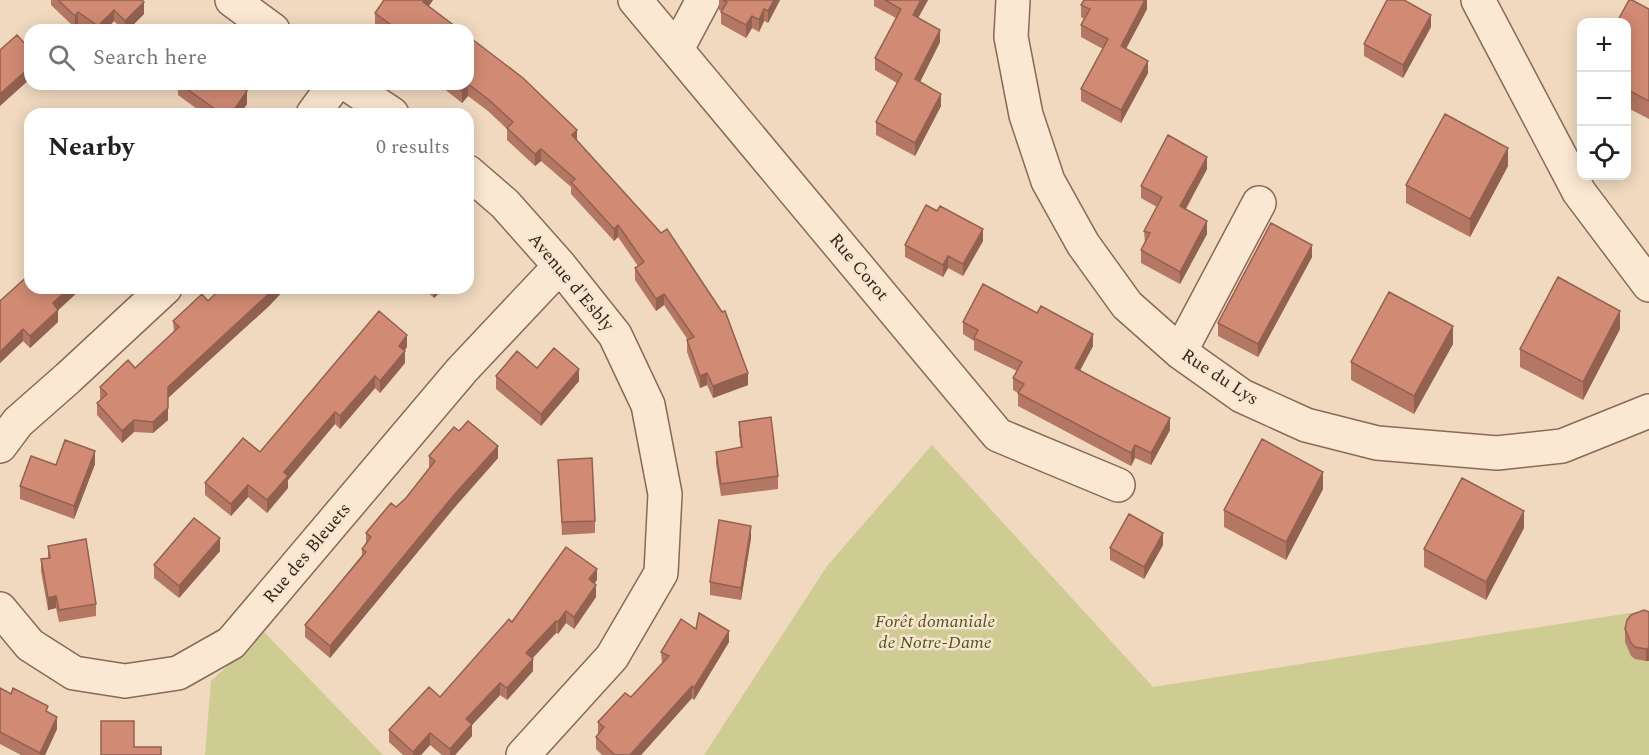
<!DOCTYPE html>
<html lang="en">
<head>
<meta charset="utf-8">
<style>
	body { margin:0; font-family:Spectral,serif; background:#f6f6f6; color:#202124 }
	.controls { position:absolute; right:18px; top:18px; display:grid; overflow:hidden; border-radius:12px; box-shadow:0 3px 15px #0003 }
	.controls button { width:54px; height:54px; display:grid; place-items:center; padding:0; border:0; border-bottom:2px solid #e0e0e0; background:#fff; color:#202124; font:30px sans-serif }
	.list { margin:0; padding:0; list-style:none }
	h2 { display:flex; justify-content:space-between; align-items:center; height:78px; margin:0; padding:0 24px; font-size:26px }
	h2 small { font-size:20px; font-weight:400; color:#757577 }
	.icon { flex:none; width:33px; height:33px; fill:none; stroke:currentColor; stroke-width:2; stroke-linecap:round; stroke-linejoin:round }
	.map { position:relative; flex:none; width:1649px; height:755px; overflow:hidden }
	.search { position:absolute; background:#fff; box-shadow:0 3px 15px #0003; left:24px; top:24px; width:450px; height:66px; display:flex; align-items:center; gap:15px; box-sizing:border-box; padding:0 21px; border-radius:18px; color:#757577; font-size:22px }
	.panel { position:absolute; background:#fff; box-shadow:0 3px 15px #0003; left:24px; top:108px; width:450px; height:186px; border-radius:18px }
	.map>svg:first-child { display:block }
	.green { fill:#cfcc93 }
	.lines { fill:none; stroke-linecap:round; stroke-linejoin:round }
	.minor-casing { stroke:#8a6956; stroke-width:36 }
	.minor { stroke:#fbe8d3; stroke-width:33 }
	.wall { fill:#b47763 }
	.shaded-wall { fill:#926150 }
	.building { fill:#d18a73; stroke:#926150; stroke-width:1.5 }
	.labels { text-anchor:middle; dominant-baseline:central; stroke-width:5; stroke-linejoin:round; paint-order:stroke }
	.street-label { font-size:18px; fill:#39251c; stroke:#f7e5cf }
	.park-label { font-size:18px; font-style:italic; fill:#525621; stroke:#f7e5cf }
</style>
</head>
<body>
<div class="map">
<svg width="1649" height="755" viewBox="0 0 1649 755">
	<rect width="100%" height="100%" fill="#f0d9bf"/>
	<path class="green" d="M932 445 1153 687 1649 610V755H704L827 566Z
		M264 632 383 755H205L211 681Z"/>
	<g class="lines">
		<g class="minor-casing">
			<path id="minor" d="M232 0 273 30
				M635 0 998 435 1118 485
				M1013 0 1011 37 1026 115 1048 181 1083 244 1127 305 1180 352 1242 396 1306 425 1377 443 1497 453 1562 446 1649 411
				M1478 0 1579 192 1649 285
				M677 49 703 0
				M347 84 392 114
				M313 114 335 84
				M468 172 505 204 560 266 615 335 648 405 665 494 661 573 612 657 523 755
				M1180 352 1259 203
				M0 446 18 422 68 378 165 288
				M0 609 30 645 74 673 125 681 178 673 231 643 462 370 560 266"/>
		</g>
		<use href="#minor" class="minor"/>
	</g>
	<path class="wall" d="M51 0H142L144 14 128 30H123L114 21 105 30H87L78 24 75 28 51 5Z
		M384 0H433L429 6 460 30H382L375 25V13Z
		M719 0H780L768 23 764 21 759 32 752 28 746 38 721 24V11L719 10Z
		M874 0H928L918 18 940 42 920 82 941 106 915 156 876 135V122L897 83 875 70V58L896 18 874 6Z
		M1147 0V9L1126 49 1148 73 1121 123 1081 101V89L1103 49 1081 37V25L1084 19 1081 17V5Z
		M1649 9V119L1626 107V22Z
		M1431 27 1403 78 1364 56V44Z
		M178 84H237L247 104 240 114H204L178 95Z
		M438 84H468L577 140 748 385 713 398 707 385 700 388 687 352V340H688L664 305 656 311 635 280V268L638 266 618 237 614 241 571 194V187L541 161 535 166 507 140V129L488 111 468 96 462 103Z
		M1508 166 1470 237 1406 203V185Z
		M1207 169 1186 209 1207 234 1180 284 1141 263V250L1145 244 1144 231 1157 207 1141 198V186Z
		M983 241 963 276 948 268 943 277 905 257V245Z
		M1312 257 1258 357 1218 336V323Z
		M30 288H82L58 310V322L30 348 23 341 0 363Z
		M221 288H286L269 306 168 398V420L153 433 134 432 122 443 97 415V403L101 399 100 398V387L135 368 174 333 173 321 208 301Z
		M423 288H444L434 298Z
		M963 322 1093 346 1080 370 1170 430 1151 465 1135 458 1131 466 1018 406V393L1013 390V378L1017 371 974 350V341L963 334Z
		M1620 329 1583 400 1520 367V349Z
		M1453 344 1414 414 1351 380V362Z
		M407 347 405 350V363L380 393 375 388 340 429 335 424 288 480V488L267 513 248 497 231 516 205 495V483L260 452Z
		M537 368 579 381 541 426 496 389V376Z
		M739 422 778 476V489L721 496 716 464V452L741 448 739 435Z
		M459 431 498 458 454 508 330 658 305 637V625L362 555V549L366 544V533L406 498 429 468V456Z
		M558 460 595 521V533L562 535Z
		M95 464 74 519 20 499V486L56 465Z
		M1323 489 1286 560 1224 527V510Z
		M1524 528 1486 600 1424 567V549Z
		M751 538 741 600 710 595V582Z
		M1163 545 1144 579 1110 560V548Z
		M48 546 96 604V616L59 622 56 608 48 610 41 571V559L48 558Z
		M220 551 179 598 154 578V565Z
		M597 580 595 583 596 597 574 629 566 623 558 634 556 633 532 659 533 671 507 700 500 695 472 725V736L455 755H442L430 745 421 755H403L389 742V730L440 697Z
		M1649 612 1646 661 1635 659 1631 656 1625 642V629Z
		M696 629 729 642 694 700 692 698 641 755H602L596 749V737L598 734V722L631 697 662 664 661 652Z
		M0 688 48 712 57 729 45 755H21L0 744Z"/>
	<path class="shaded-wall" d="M425 0H433L423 14V2Z
		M774 0H780L768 23V11Z
		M921 0H928L913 27V15Z
		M1145 0H1147V9L1121 58V46Z
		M144 2V14L128 30H125V21Z
		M764 9V21L759 32V20Z
		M114 10V21L105 30H98V26Z
		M78 12V24L75 28V16Z
		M1431 15V27L1403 78V65Z
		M752 16V28L746 38V25Z
		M940 30V42L915 92V79Z
		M1148 61V73L1121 123V110Z
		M30 67V79L0 106V94Z
		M468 84V96L462 103V91Z
		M247 91V104L240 114H231Z
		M941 94V106L915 156V143Z
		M577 130V142L572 135Z
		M1508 148V166L1470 237V219Z
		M541 149V161L535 166V154Z
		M1207 157V169L1180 219V206Z
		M1207 221V234L1180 284V272Z
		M618 225V237L614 241V229Z
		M983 229V241L963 276V264Z
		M1312 245V257L1258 357V344Z
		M948 256V268L943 277V265Z
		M69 288H82L53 315V303Z
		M275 288H286L269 306 168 398V420L153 433V422L168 387Z
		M434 288H444L434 298Z
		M664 294V305L656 311V299Z
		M58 310V322L30 348V336Z
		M1620 311V329L1583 400V382Z
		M1453 326V344L1414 414V396Z
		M23 329V341L0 363V352Z
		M1093 334V346L1075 380V368Z
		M407 335V347L399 358V346Z
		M405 351V363L380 393V381Z
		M579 369V381L541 426V414Z
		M707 373V385L700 388V376Z
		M748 373V385L713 398V386Z
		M375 376V388L340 429V416Z
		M335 412V424L288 480V488L267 513V500L284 472Z
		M1170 418V430L1151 465V453Z
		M134 420V432L122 443V431Z
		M1135 445V458L1131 466V453Z
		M498 446V458L454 508 330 658V646L454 495Z
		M95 451V464L74 519V506Z
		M1323 472V489L1286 560V542Z
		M248 485V497L231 516V504Z
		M1524 511V528L1486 600V582Z
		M751 526V538L741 600V588Z
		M1163 533V545L1144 579V567Z
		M220 538V551L179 598V586Z
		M597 569V580L589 591V579Z
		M596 585V597L574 629V617Z
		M56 596V608L48 610V598Z
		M566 611V623L558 634V622Z
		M556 621V633L526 665V653Z
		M729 631V642L694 700V688Z
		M1649 648V661H1646V649Z
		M533 659V671L507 700V688Z
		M500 683V695L472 725V736L455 755H450V749L466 719Z
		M692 686V698L641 755H630Z
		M57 717V729L45 755H40V753Z
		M430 733V745L421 755H413V752Z"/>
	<path class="building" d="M58 0H142L144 2 125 21 114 10 98 26 78 12 75 16Z
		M384 0H425L423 2 460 30H398L375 13Z
		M723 0H774L768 11 764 9 759 20 752 16 746 25 721 12 727 2Z
		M885 0H921L913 15 940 30 915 79 941 94 915 143 876 122 902 74 875 58 901 9Z
		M1084 0H1145L1121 46 1148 61 1121 110 1081 89 1108 39 1081 25 1090 9 1081 5Z
		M1387 0H1404L1431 15 1403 65 1364 44Z
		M1629 0H1632L1649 9V101L1626 89V22H1617Z
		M17 35 30 49V67L0 94V50Z
		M468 36 523 78 577 130 572 135 661 233 667 229 722 312 725 311 748 373 713 386 707 373 700 376 687 340 694 337 664 294 656 299 635 268 644 262 618 225 614 229 571 182 575 179 541 149 535 154 507 128 513 122 488 99 468 84 462 91 453 84H468Z
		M180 84H237L247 91 231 114H222Z
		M1445 114 1508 148 1470 219 1406 185Z
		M1168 135 1207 157 1180 206 1207 221 1180 272 1141 250 1150 233 1144 231 1162 197 1141 186Z
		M926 205 937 211 940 206 983 229 963 264 948 256 943 265 905 245Z
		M1271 223 1312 245 1258 344 1218 323Z
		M30 274V288H69L53 303 58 310 30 336 23 329 0 352V301Z
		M1558 277 1620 311 1583 382 1520 349Z
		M983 284 1037 313 1041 306 1093 334 1075 368 1170 418 1151 453 1135 445 1131 453 1018 393 1024 384 1013 378 1022 362 974 338 978 330 963 322Z
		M221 288H275L168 387V408L153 422 134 420 122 431 97 403 107 394 100 387 128 360 135 368 179 327 173 321 202 294 208 301Z
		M1389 292 1453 326 1414 396 1351 362Z
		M379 311 407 335 399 346 405 351 380 381 375 376 340 416 335 412 284 472 288 476 267 500 248 485 231 504 205 483 243 438 260 452Z
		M554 348 579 369 541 414 496 376 517 351 537 368Z
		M771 417 778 476 721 484 716 452 742 447 739 422Z
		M468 421 498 446 454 495 330 646 305 625 366 552 362 549 371 537 366 533 391 503 396 507 406 498 435 461 429 456 454 427 459 431Z
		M1262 439 1323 472 1286 542 1224 510Z
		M65 440 95 451 74 506 20 486 31 456 56 465Z
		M592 458 595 521 562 522 558 460Z
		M1462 478 1524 511 1486 582 1424 549Z
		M1129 514 1163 533 1144 567 1110 548Z
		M194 518 220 538 179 586 154 565Z
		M719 520 751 526 741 588 710 582Z
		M86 539 96 604 59 610 56 596 48 598 41 559 50 558 48 546Z
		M566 547 597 569 589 579 596 585 574 617 566 611 558 622 556 621 526 653 533 659 507 688 500 683 466 719 472 724 450 749 430 733 413 752 389 730 429 687 440 697 509 619 512 622Z
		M1644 610 1649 612V648L1646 649 1635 647 1631 643 1625 629 1627 620 1631 615Z
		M699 613 729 631 694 688 692 686 630 755H615L596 737 604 727 598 722 625 693 631 697 669 656 661 652 681 619 696 629Z
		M0 688 11 694 13 688 48 706 46 711 57 717 40 753 0 732Z
		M101 721H134V747H161V755H101Z"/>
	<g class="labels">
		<g class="street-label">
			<text transform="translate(859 267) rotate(50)">Rue Corot</text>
			<text transform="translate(571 282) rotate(50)">Avenue d'Esbly</text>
			<text transform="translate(1220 377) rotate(33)">Rue du Lys</text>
			<text transform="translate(307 553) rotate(-50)">Rue des Bleuets</text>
		</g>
		<g class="park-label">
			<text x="935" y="621">Forêt domaniale<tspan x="935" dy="21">de Notre-Dame</tspan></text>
		</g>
	</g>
</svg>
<div class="controls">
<button>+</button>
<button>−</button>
<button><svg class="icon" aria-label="locate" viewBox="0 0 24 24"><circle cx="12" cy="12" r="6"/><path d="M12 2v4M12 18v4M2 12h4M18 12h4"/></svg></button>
</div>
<div class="search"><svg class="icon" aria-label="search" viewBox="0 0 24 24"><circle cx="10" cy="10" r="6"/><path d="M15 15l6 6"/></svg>Search here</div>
<section class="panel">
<h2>Nearby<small>0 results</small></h2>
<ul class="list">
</ul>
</section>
</div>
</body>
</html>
